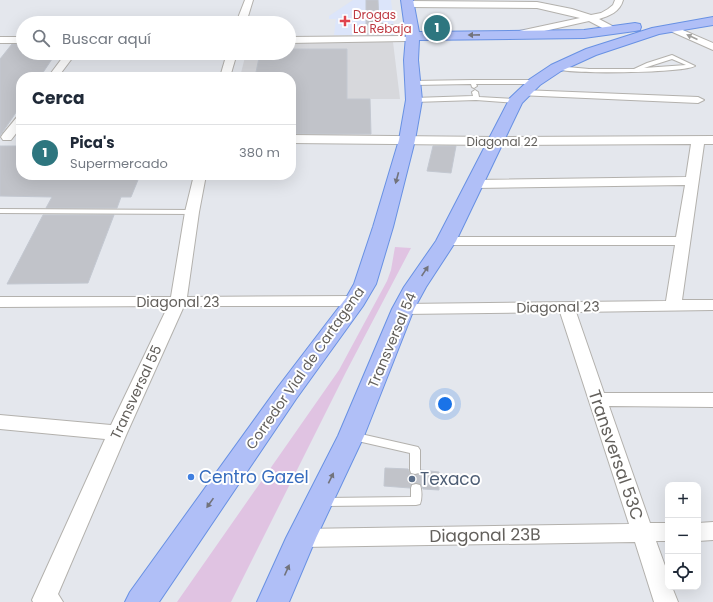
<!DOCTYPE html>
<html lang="es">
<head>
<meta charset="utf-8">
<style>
	body { margin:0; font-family:Poppins,sans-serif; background:#f6f6f7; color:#1f2937 }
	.controls { position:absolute; right:12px; bottom:12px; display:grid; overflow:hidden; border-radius:8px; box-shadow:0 4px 16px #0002 }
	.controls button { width:36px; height:36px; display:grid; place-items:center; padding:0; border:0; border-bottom:1px solid #e0e1e3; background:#fff; color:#1f2937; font:20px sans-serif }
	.you { position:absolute; left:445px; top:404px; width:14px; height:14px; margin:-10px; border:3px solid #fff; border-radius:50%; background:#1a73e8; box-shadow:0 0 0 6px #1a73e833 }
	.badge { display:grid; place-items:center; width:26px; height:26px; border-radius:50%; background:#2e767f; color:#fff; font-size:13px; font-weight:700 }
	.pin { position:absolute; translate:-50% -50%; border:2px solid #fff; box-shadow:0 1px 4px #0006 }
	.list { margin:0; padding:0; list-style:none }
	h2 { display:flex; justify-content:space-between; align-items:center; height:52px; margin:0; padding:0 16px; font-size:17px }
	h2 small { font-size:13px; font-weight:400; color:#747a83 }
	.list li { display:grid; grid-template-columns:26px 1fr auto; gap:12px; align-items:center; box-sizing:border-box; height:56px; padding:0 16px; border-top:1px solid #e0e1e3 }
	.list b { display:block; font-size:15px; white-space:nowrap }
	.list p { margin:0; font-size:13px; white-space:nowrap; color:#747a83 }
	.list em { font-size:13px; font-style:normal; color:#747a83 }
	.icon { flex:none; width:22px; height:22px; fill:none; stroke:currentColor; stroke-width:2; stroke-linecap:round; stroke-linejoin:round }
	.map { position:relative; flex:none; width:713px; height:602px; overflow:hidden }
	.search { position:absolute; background:#fff; box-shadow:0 4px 16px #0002; left:16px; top:16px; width:280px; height:44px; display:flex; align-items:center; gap:10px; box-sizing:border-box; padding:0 14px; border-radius:22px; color:#747a83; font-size:15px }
	.panel { position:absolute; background:#fff; box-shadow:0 4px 16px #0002; left:16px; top:72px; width:280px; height:108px; border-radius:16px }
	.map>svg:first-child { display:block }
	.commercial { fill:#dce5fa }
	.industrial { fill:#d7d8dc }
	.green { fill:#e0c3e2 }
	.building { fill:#c1c3c9; stroke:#c3c8d1 }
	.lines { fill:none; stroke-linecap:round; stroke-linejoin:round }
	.lane-casing { stroke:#b3b1ad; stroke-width:2 }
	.street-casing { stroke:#b3b1ad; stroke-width:2 }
	.primary-casing { stroke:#6891e3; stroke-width:2 }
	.lane { fill:#fff; fill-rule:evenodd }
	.street { fill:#fff; fill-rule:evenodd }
	.primary { fill:#b0bff7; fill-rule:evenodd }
	.oneway { fill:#72737b }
	.oneway2 { fill:#a1a09d }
	.health-dot { fill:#e0444e; stroke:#fff; stroke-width:1.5 }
	.shop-dot { fill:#3f7fe0; stroke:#fff; stroke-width:1.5 }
	.service-dot { fill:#5c6f8a; stroke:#fff; stroke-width:1.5 }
	.labels { text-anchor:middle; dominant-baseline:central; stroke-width:4; stroke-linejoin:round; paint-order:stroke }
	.far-health-label { font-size:12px; fill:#be3a42; stroke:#fff; text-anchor:start }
	.far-street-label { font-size:12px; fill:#63605c; stroke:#fff }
	.street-label { font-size:14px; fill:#63605c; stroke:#fff }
	.near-street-label { font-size:17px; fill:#63605c; stroke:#fff }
	.near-shop-label { font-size:17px; fill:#366cbe; stroke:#fff; text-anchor:start }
	.near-service-label { font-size:17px; fill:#4e5e75; stroke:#fff; text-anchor:start }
</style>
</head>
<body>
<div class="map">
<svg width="713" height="602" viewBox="0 0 713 602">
	<rect width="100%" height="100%" fill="#e4e7ed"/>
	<path class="commercial" d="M353 0H391L395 35H334L336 19H329V16Z"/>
	<path class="industrial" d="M289 42H393L400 99H291V77H240L246 53H289Z"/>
	<path class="green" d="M395 247 411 248 346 372 231 602H177L339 370 387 281 391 270Z"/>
	<path class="building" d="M366 0H378L379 22 371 21 370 23 379 27V34H366Z
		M12 44H23V53H56L40 77H21V105L0 136V59Z
		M289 49H347V99H370L371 134H291V77H255L260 53H289Z
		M0 146H21V175H140L131 197H121L117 208H46L52 197 0 196Z
		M433 146H456L451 173 427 171Z
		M43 215H114L88 283 7 284Z
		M385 468 408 469 410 473 415 475 419 474 421 470 439 472V490L423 489 421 485 416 483 412 484 410 488 384 486Z"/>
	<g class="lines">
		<g class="lane-casing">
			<path id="lane" d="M371 22 402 27 404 28 402 29 373 24 371 23Z
				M672 55 695 66C683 73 565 75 553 68L556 66 589 69H634L647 63ZM672 59 686 65 644 68Z
				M473 80H535L538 82 535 84H476L477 86 474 88 472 87 471 84 413 85 410 83 413 81Z
				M475 90 478 92 479 97 515 99 518 101 515 103 476 100 414 102 411 100 414 98 473 96 472 92Z
				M0 209 192 210 195 212 192 214 0 213Z
				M352 432 418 447 420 450V470L419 473 415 474 411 473 410 470V453L349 439 347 436 349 433Z
				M416 484 420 485C422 490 422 499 420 504L416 505 324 506 320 505 319 502 320 499 324 498 411 497V488L412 485Z"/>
		</g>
		<g class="street-casing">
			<path id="street" d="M245 0H253L246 23H236Z
				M615 0H623C620 12 609 16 599 19L616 28 618 30 616 32H610L589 21 513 38 508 35 510 33 580 18 537 8 408 7 404 4 408 1 537 2 572 9 591 15 601 13 608 9 613 5Z
				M671 25 713 43V50L668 30 666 28Z
				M403 36 406 37 408 39 406 41 289 43V37Z
				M0 37H23V43H0Z
				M66 53H76L58 77H48Z
				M227 53H237L230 77H220Z
				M522 90 698 97 704 100 698 103 518 95 517 93Z
				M21 116V127L11 140H3L1 137 3 134 17 117Z
				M291 135 495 137 713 136V144H704L682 300H713V310L576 312 604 393H713V407L609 406 650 523H668V541H656L668 574V587H672L678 602H654L635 542 301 547 293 544 290 538 293 532 301 529 629 524 560 312 403 314 397 313 395 309 397 305 403 304 666 301 675 245H446L441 244 439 241 441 238 446 237H676L685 185 474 188 469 187 467 184 469 181 474 180 686 177 691 144 495 145 291 143Z
				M194 175H206L199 212 187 297 355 296 361 298 363 301 361 304 355 306H184L127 433 58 594 63 602H33L32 600 105 439 0 429V415L111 425 168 306 0 307V297H171L185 212Z
				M713 522V540L698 541V523Z"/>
		</g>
		<g class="primary-casing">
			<path id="primary" d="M401 0H413L419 32 584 30 635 23 640 24 641 27 640 30 635 31 584 38 419 40 418 60 422 100 415 140 393 227 376 284 363 306 296 399 159 602H125L130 592 278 387 346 298 354 284 373 227 399 140 406 100 404 60 406 36Z
				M713 17V25L659 34 596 55 561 71 540 85 522 103 456 241 426 287 414 309 364 436 316 538 289 602H257L286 538 338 436 392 309 404 287 436 241 510 98 530 79 551 65 586 49 652 28Z"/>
		</g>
		<use href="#lane" class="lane"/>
		<use href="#street" class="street"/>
		<use href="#primary" class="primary"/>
	</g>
	<defs><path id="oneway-solid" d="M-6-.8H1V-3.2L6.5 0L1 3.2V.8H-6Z"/></defs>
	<g class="oneway">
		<use href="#oneway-solid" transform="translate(474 35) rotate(179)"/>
		<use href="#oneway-solid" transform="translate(397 178) rotate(105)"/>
		<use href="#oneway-solid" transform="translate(425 271) rotate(-56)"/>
		<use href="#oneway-solid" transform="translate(331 478) rotate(-64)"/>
		<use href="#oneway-solid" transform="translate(210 503) rotate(125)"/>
		<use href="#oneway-solid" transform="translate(287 570) rotate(-66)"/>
	</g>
	<use class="oneway2" href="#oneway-solid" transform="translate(692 37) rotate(-156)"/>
	<path class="health-dot" d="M343 15h4v4h4v4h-4v4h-4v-4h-4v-4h4z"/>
	<circle class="shop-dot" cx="191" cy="477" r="4"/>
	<circle class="service-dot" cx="412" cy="479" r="4"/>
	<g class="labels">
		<g class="far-health-label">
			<text x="353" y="14">Drogas<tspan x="353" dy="14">La Rebaja</tspan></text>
		</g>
		<g class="far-street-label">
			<text x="502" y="141">Diagonal 22</text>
		</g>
		<g class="street-label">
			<text x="178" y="302">Diagonal 23</text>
			<text transform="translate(558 307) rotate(-1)">Diagonal 23</text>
			<text transform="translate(392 340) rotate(-67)">Transversal 54</text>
			<text transform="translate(305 368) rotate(-55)">Corredor Vial de Cartagena</text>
			<text transform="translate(136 392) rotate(-65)">Transversal 55</text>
		</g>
		<g class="near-street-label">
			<text transform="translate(616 455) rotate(71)">Transversal 53C</text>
			<text transform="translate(485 535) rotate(-1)">Diagonal 23B</text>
		</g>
		<g class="near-shop-label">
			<text x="199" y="477">Centro Gazel</text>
		</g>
		<g class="near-service-label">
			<text x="420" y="479">Texaco</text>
		</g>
	</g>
</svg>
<div class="controls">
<button>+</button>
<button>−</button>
<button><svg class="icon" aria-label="locate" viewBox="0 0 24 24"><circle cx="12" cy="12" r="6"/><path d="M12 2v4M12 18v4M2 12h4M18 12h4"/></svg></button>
</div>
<div class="you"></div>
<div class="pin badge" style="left:437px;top:28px">1</div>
<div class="search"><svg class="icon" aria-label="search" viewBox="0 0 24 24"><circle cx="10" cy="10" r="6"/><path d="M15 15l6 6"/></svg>Buscar aquí</div>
<section class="panel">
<h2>Cerca<small></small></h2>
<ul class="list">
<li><span class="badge">1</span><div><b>Pica's</b><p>Supermercado</p></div><em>380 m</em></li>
</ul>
</section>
</div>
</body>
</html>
